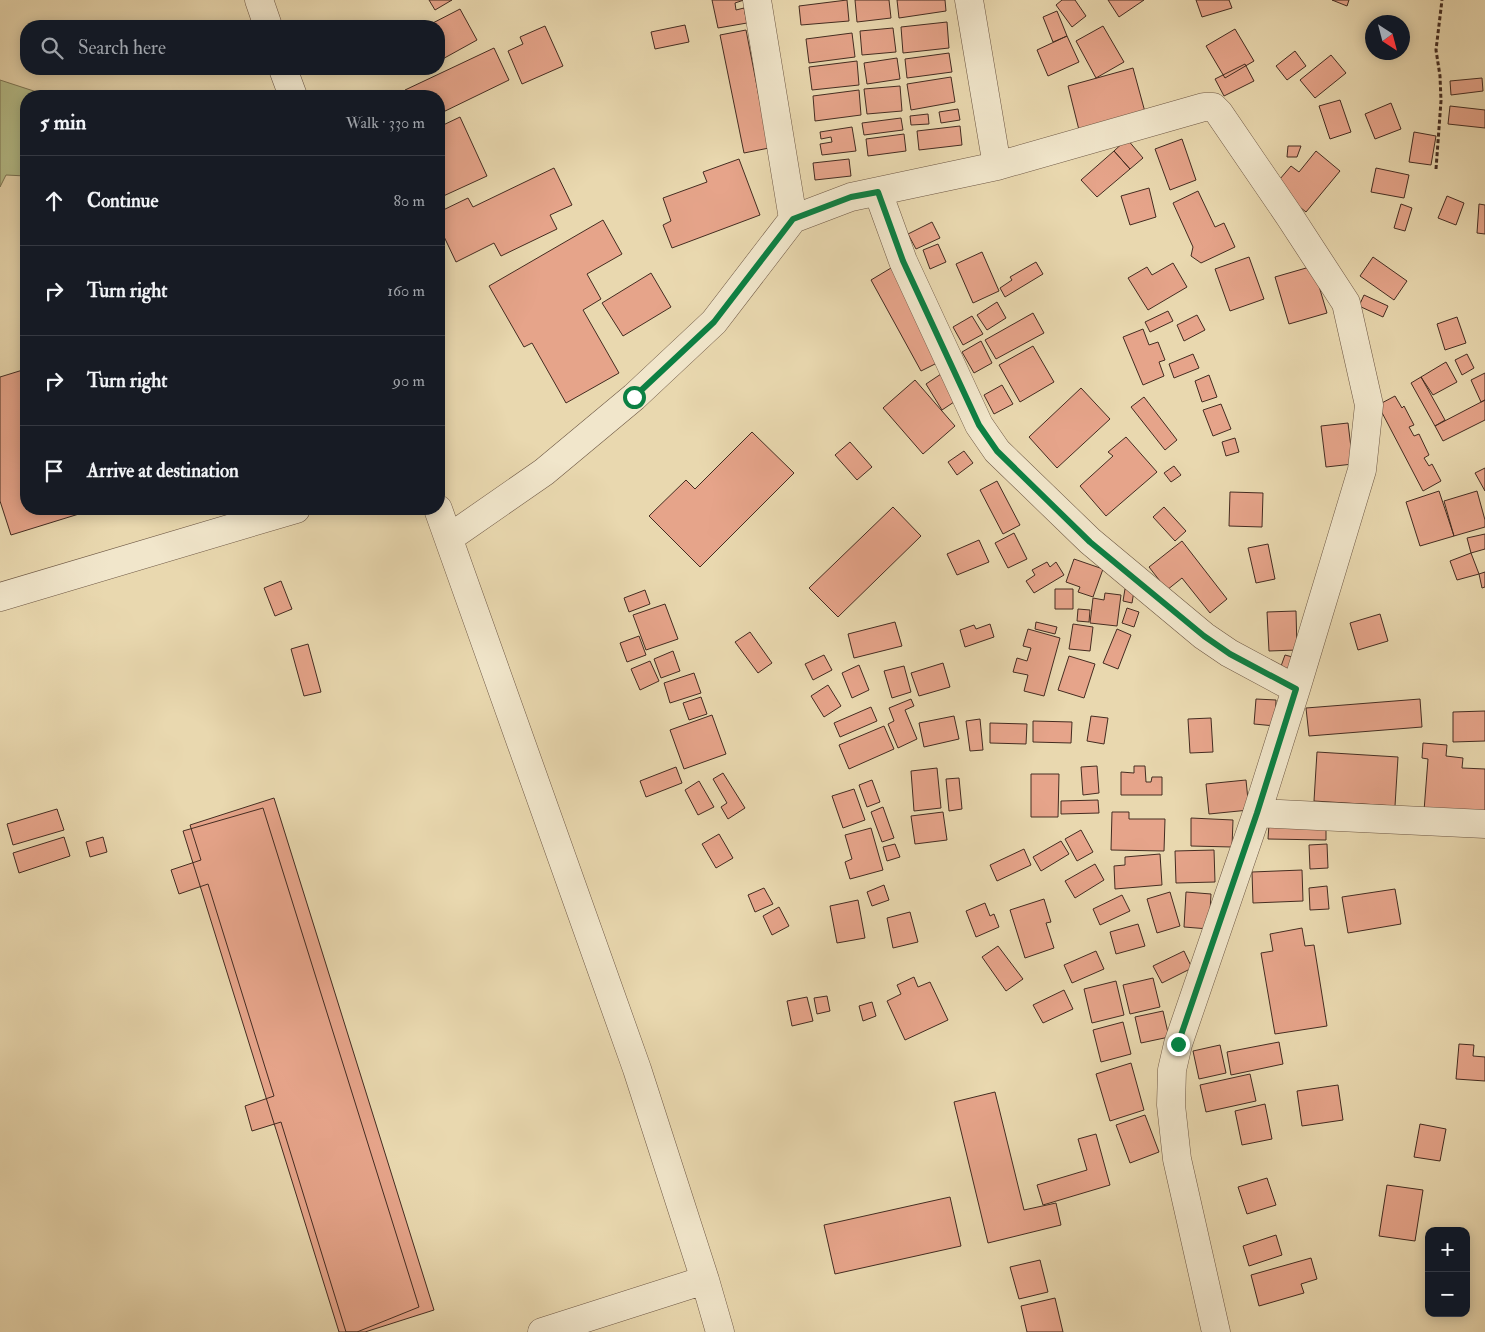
<!DOCTYPE html>
<html lang="en">
<head>
<meta charset="utf-8">
<style>
	body { margin:0; font-family:"IM FELL Double Pica",serif; background:#20242c; color:#f1f3f6 }
	.controls { position:absolute; right:15px; bottom:15px; display:grid; overflow:hidden; border-radius:10px; box-shadow:0 2px 12px #0003 }
	.controls button { width:45px; height:45px; display:grid; place-items:center; padding:0; border:0; border-bottom:1px solid #363941; background:#171b24; color:#f1f3f6; font:25px sans-serif }
	.compass { position:absolute; left:1365px; top:15px; width:45px; height:45px; border-radius:50%; background:#171b24; box-shadow:0 2px 12px #0003; rotate:144deg }
	.stop { position:absolute; width:15px; height:15px; margin:-11px; border:4px solid #0b8043; border-radius:50%; background:#fff }
	.stop.end { background:#0b8043; border-color:#fff; box-shadow:0 1px 5px #0008 }
	.list { margin:0; padding:0; list-style:none }
	h2 { display:flex; justify-content:space-between; align-items:center; height:65px; margin:0; padding:0 20px; font-size:21px }
	h2 small { font-size:16px; font-weight:400; color:#9ea1a6 }
	.list li { display:grid; grid-template-columns:32px 1fr auto; gap:15px; align-items:center; box-sizing:border-box; height:90px; padding:0 20px; border-top:1px solid #363941 }
	.list b { display:block; font-size:19px; white-space:nowrap }
	.list em { font-size:16px; font-style:normal; color:#9ea1a6 }
	.icon { flex:none; width:28px; height:28px; fill:none; stroke:currentColor; stroke-width:2; stroke-linecap:round; stroke-linejoin:round }
	.map { position:relative; flex:none; width:1485px; height:1332px; overflow:hidden }
	.search { position:absolute; background:#171b24; box-shadow:0 2px 12px #0003; left:20px; top:20px; width:425px; height:55px; display:flex; align-items:center; gap:12px; box-sizing:border-box; padding:0 18px; border-radius:20px; color:#9ea1a6; font-size:19px }
	.panel { position:absolute; background:#171b24; box-shadow:0 2px 12px #0003; left:20px; top:90px; width:425px; height:425px; border-radius:20px }
	.map>svg:first-child { display:block }
	.green { fill:#b6bf8b; stroke:#7d7656 }
	.building { fill:#e6a48a; stroke:#442c21 }
	.lines { fill:none; stroke-linecap:round; stroke-linejoin:round }
	.minor-casing { stroke:#6d5744; stroke-width:29 }
	.path { stroke:#442c21; stroke-width:3; stroke-dasharray:4 2.5; stroke-linecap:butt }
	.minor { stroke:#f1e6cb; stroke-width:28 }
	.route { stroke:#0b8043; stroke-width:6 }
</style>
</head>
<body>
<div class="map">
<svg width="1485" height="1332" viewBox="0 0 1485 1332">
	<rect width="100%" height="100%" fill="#e9d8af"/>
	<filter id="stains"><feTurbulence type="fractalNoise" baseFrequency=".004" numOctaves="4"/><feColorMatrix values="0 0 0 0 .2 0 0 0 0 .09 0 0 0 0 .02 0 0 0 .5 -.17"/></filter>
	<radialGradient id="worn" r=".72"><stop offset=".6" stop-color="#630" stop-opacity="0"/><stop offset="1" stop-color="#630" stop-opacity=".3"/></radialGradient>
	<path class="green" d="M0 80 49 96H26V176L6 175 0 187Z"/>
	<path class="building" d="M429 0H452L435 10Z
		M712 0H744L735 3 736 10 744 8 747 23 718 28Z
		M847 0 849 21 801 25 799 6Z
		M855 0H889L891 18 857 22Z
		M897 0H945L946 11 899 18Z
		M1062 0H1075L1086 16 1072 27 1056 5Z
		M1108 0H1144L1119 17Z
		M1196 0H1229L1232 8 1202 17Z
		M1332 0H1349L1347 6Z
		M460 9 477 40 439 61V26H427Z
		M1057 11 1067 36 1053 42 1043 17Z
		M947 22 949 48 903 53 901 27Z
		M685 25 689 42 655 49 651 32Z
		M545 26 563 66 522 84 508 51 523 44 520 37Z
		M1103 26 1124 62 1096 78 1076 41Z
		M893 28 896 52 862 55 860 31Z
		M1235 29 1254 61 1225 78 1206 46Z
		M746 30 769 148 744 153 720 35Z
		M852 33 855 57 809 63 806 39Z
		M1067 36 1079 62 1048 76 1037 50Z
		M494 48 509 80 439 114V96H408L405 90Z
		M1295 51 1306 66 1287 80 1276 66Z
		M949 53 952 72 907 78 905 59Z
		M1331 55 1346 73 1315 98 1300 80Z
		M897 58 900 79 867 84 864 63Z
		M857 61 859 85 812 90 809 67Z
		M1245 64 1254 81 1224 96 1215 79Z
		M1133 68 1145 112 1079 130 1068 86Z
		M411 69H424L414 74Z
		M951 77 955 102 911 110 907 84Z
		M1482 78 1483 91 1451 95 1450 81Z
		M900 86 902 111 867 114 864 89Z
		M859 90 861 115 815 121 813 96Z
		M1340 100 1351 132 1330 139 1319 106Z
		M1391 103 1401 129 1375 139 1365 114Z
		M1450 106 1485 110V128L1448 124Z
		M958 109 960 120 941 123 939 112Z
		M928 114 929 124 911 125 910 116Z
		M460 117 487 176 439 198V127Z
		M901 118 903 130 864 135 862 123Z
		M960 126 962 145 919 150 917 131Z
		M852 127 856 151 822 155 820 144 832 142 831 137 821 139 820 132Z
		M1414 132 1436 136 1431 165 1409 162Z
		M904 134 906 151 868 156 866 139Z
		M1127 139 1143 158 1130 169 1114 151Z
		M1182 139 1196 180 1170 190 1155 149Z
		M1288 146H1301L1297 157H1287Z
		M1114 151 1130 169 1097 197 1081 180Z
		M1316 151 1340 171 1306 212 1274 186 1291 166 1299 172Z
		M739 159 760 215 672 248 663 225 671 221 663 198 707 182 703 172Z
		M849 159 851 176 815 180 813 163Z
		M554 168 572 205 550 215 557 229 501 256 494 243 456 262 439 226V212L468 198 473 207Z
		M1376 168 1409 175 1404 198 1371 192Z
		M1149 188 1156 217 1130 225 1121 196Z
		M1198 191 1215 227 1224 223 1235 247 1201 263 1191 256 1193 247 1173 203Z
		M1447 196 1464 203 1456 225 1438 218Z
		M1401 204 1412 208 1405 231 1394 228Z
		M1479 204 1485 205V234L1477 233Z
		M603 220 622 254 587 274 601 299 583 310 619 373 566 403 532 343 524 347 489 286Z
		M932 222 940 238 916 249 908 234Z
		M938 244 946 262 930 269 923 250Z
		M982 252 999 291 973 303 956 264Z
		M1249 257 1264 299 1230 311 1215 269Z
		M1373 257 1407 281 1394 300 1360 276Z
		M1036 262 1043 274 1005 297 1000 288 1012 280 1010 277Z
		M1173 263 1187 287 1148 310 1128 278 1147 267 1152 275Z
		M1313 266 1327 313 1289 324 1275 277Z
		M891 268 941 361 921 371 871 280Z
		M651 273 671 307 623 336 602 303Z
		M1364 295 1388 306 1383 317 1359 306Z
		M997 302 1006 318 987 330 977 315Z
		M1168 311 1173 321 1150 332 1145 322Z
		M1033 313 1044 333 996 359 985 340Z
		M1197 315 1205 330 1184 341 1177 325Z
		M972 316 983 334 963 345 953 327Z
		M1457 317 1466 343 1445 350 1437 324Z
		M1143 329 1149 345 1158 342 1165 360 1159 362 1164 376 1143 385 1123 337Z
		M981 341 992 363 974 373 962 352Z
		M1033 346 1054 382 1020 402 999 365Z
		M1193 354 1199 368 1174 378 1169 364Z
		M1467 354 1474 368 1462 375 1455 360Z
		M1446 362 1457 382 1433 395 1421 377Z
		M26 369V509H95L11 535 0 501V377Z
		M1485 373V400L1481 402 1471 380Z
		M941 374 957 400 942 410 926 384Z
		M1209 375 1217 397 1202 402 1195 381Z
		M1421 377 1445 420 1435 426 1411 383Z
		M915 380 955 426 923 454 883 408Z
		M1002 385 1013 404 994 414 984 395Z
		M1081 388 1110 419 1057 468 1029 437Z
		M1395 396 1402 408 1404 406 1414 425 1409 427 1414 436 1419 434 1429 455 1424 458 1429 466 1432 464 1441 481 1423 491 1378 405Z
		M1144 397 1177 440 1165 450 1131 407Z
		M1485 400V420L1443 441 1435 426Z
		M1221 404 1231 429 1213 436 1203 410Z
		M1348 423 1353 464 1326 467 1321 426Z
		M752 432 794 473 700 567 649 516 686 480 695 489Z
		M1126 437 1157 472 1106 516 1080 486 1113 456 1108 452Z
		M1235 438 1239 452 1226 456 1222 442Z
		M850 442 872 467 857 480 835 455Z
		M964 451 973 463 957 475 948 462Z
		M1174 466 1181 475 1171 482 1164 473Z
		M1485 468V491L1475 473Z
		M997 481 1020 525 1003 534 980 490Z
		M1439 491 1454 536 1420 546 1406 502Z
		M1477 491 1485 520V527L1454 536 1444 501Z
		M1230 492 1263 493 1262 527 1229 526Z
		M893 507 921 536 838 617 809 588Z
		M1164 507 1186 531 1175 541 1153 517Z
		M1014 533 1027 559 1008 568 995 543Z
		M1485 534V549L1471 553 1467 538Z
		M979 540 989 562 957 575 947 554Z
		M1182 541 1227 599 1210 613 1182 578 1167 590 1149 567Z
		M1268 544 1275 579 1256 583 1248 548Z
		M1471 553 1479 574 1457 580 1450 561Z
		M1074 559 1103 569 1093 597 1078 592 1080 587 1066 582Z
		M1047 562 1050 567 1056 562 1064 575 1034 593 1026 581 1035 575 1032 570Z
		M1485 572V587L1482 588 1479 574Z
		M281 581 292 609 275 616 264 588Z
		M1055 589H1073V609H1055Z
		M1125 589 1134 591 1132 603 1123 601Z
		M645 590 650 604 629 612 624 598Z
		M1105 593 1121 595 1117 626 1090 623 1093 598 1104 600Z
		M665 604 678 639 646 650 633 615Z
		M1127 608 1139 612 1134 627 1122 623Z
		M1078 609 1090 610 1089 622 1077 621Z
		M1296 611 1297 650 1269 651 1267 612Z
		M1380 614 1388 641 1358 650 1350 623Z
		M895 622 902 646 854 658 848 634Z
		M1036 622 1057 627 1055 634 1035 629Z
		M990 624 994 637 965 647 960 630 974 625 976 629Z
		M1073 624 1093 627 1090 651 1069 649Z
		M1028 629 1060 638 1044 696 1024 691 1028 675 1013 672 1017 658 1027 661 1031 648 1023 646Z
		M1117 629 1131 635 1118 669 1103 663Z
		M750 632 772 663 758 673 735 642Z
		M639 636 646 655 627 662 620 643Z
		M308 644 321 692 304 696 291 649Z
		M673 651 680 671 661 678 654 659Z
		M824 655 832 670 813 680 805 664Z
		M1285 655 1300 659 1295 674 1280 669Z
		M1069 656 1095 664 1084 698 1058 690Z
		M650 661 659 681 640 690 631 669Z
		M943 663 950 687 919 696 911 673Z
		M859 665 869 690 852 698 842 673Z
		M904 666 911 692 892 698 884 671Z
		M694 673 701 693 670 703 664 683Z
		M828 685 841 706 824 717 811 696Z
		M701 697 707 714 689 720 683 703Z
		M911 699 914 706 905 710 917 739 898 748 888 724 894 721 889 708Z
		M1256 699 1276 700 1275 726 1254 724Z
		M1420 699 1422 727 1309 736 1306 708Z
		M871 707 877 721 840 737 834 723Z
		M1485 711V741L1453 742V712Z
		M712 715 726 754 684 769 670 730Z
		M954 716 959 739 924 747 919 723Z
		M1091 716 1108 718 1104 744 1087 741Z
		M1211 718 1213 752 1190 753 1188 719Z
		M980 719 983 750 970 751 966 721Z
		M1033 721 1072 722 1071 743 1033 742Z
		M990 723 1027 724 1026 744 990 743Z
		M884 726 894 749 849 769 839 745Z
		M1423 743 1447 745 1446 756 1463 758 1462 768 1485 769V815L1424 811 1428 759 1422 758Z
		M1317 752 1398 757 1395 806 1314 801Z
		M1097 766 1099 793 1083 795 1081 767Z
		M1134 766H1145L1146 782H1151L1152 777H1162V795H1121V772L1134 773Z
		M676 767 682 783 646 797 640 781Z
		M937 768 941 808 914 811 911 771Z
		M723 773 745 808 728 819 721 807 727 803 713 779Z
		M1031 774H1059L1058 817H1031Z
		M959 778 962 809 949 811 946 779Z
		M872 780 880 802 867 807 859 785Z
		M1246 780 1249 810 1209 814 1206 784Z
		M699 781 714 807 698 815 685 790Z
		M854 789 865 820 843 828 832 796Z
		M274 798 434 1310 365 1332H346L281 1122 252 1131 245 1106 274 1096 208 884 179 894 171 870 201 860 190 825Z
		M1098 800 1099 813 1061 814V801Z
		M883 807 894 838 882 842 871 812Z
		M263 808 419 1307 357 1332H339L183 831Z
		M57 809 64 830 13 845 7 824Z
		M943 812 947 840 915 844 911 816Z
		M1112 812H1129V819H1165L1164 851 1111 850Z
		M1191 818 1233 820 1232 847 1191 846Z
		M1269 824 1326 825V840L1268 839Z
		M871 828 883 870 850 879 845 862 852 859 845 835Z
		M1081 830 1093 852 1077 861 1065 839Z
		M719 834 733 858 716 868 702 844Z
		M64 837 70 856 19 873 13 853Z
		M103 837 107 852 90 857 86 842Z
		M1061 841 1069 854 1041 871 1033 857Z
		M895 844 900 857 887 861 883 847Z
		M1327 844 1328 868 1310 869 1309 845Z
		M1024 849 1031 865 997 881 990 865Z
		M1214 850 1215 882 1176 883 1175 851Z
		M1160 854 1162 885 1115 889 1114 866 1125 865V857Z
		M1095 864 1104 880 1075 898 1065 881Z
		M1302 870 1303 901 1253 903 1252 872Z
		M884 885 889 900 872 906 867 892Z
		M1327 886 1329 909 1310 910 1309 888Z
		M764 888 773 904 755 912 748 895Z
		M1395 889 1401 924 1348 933 1342 897Z
		M1170 892 1180 926 1157 933 1147 899Z
		M1186 892 1211 894 1209 929 1184 927Z
		M1122 895 1130 911 1100 925 1093 909Z
		M1044 899 1051 922 1046 923 1054 948 1025 958 1010 910Z
		M858 900 865 938 837 943 830 906Z
		M985 903 990 916 994 914 999 927 976 937 966 911Z
		M779 907 789 926 772 935 763 916Z
		M910 912 918 942 893 948 887 918Z
		M1138 924 1145 946 1116 954 1110 932Z
		M1302 928 1305 946 1314 945 1327 1026 1275 1034 1261 953 1273 951 1270 934Z
		M998 946 1023 979 1006 991 982 957Z
		M1096 951 1104 969 1072 983 1064 965Z
		M1184 951 1192 968 1162 983 1153 966Z
		M914 977 918 987 930 982 948 1020 905 1040 887 1001 901 994 897 985Z
		M1153 978 1160 1007 1130 1014 1123 985Z
		M1116 981 1124 1015 1092 1023 1084 989Z
		M1064 990 1073 1009 1043 1023 1033 1005Z
		M827 996 830 1011 817 1014 814 998Z
		M807 997 813 1021 792 1026 787 1001Z
		M872 1002 876 1016 863 1021 859 1006Z
		M1163 1011 1169 1037 1141 1043 1135 1017Z
		M1123 1022 1131 1054 1101 1062 1093 1030Z
		M1279 1042 1283 1064 1231 1075 1227 1052Z
		M1459 1044 1474 1045 1473 1056 1485 1057V1081L1456 1079Z
		M1220 1045 1226 1073 1199 1079 1193 1051Z
		M1131 1063 1144 1110 1110 1121 1096 1074Z
		M1250 1074 1256 1101 1206 1112 1200 1085Z
		M1338 1085 1343 1120 1302 1126 1297 1091Z
		M995 1092 1024 1210 1056 1203 1061 1225 988 1243 954 1102Z
		M1265 1104 1272 1139 1242 1145 1235 1111Z
		M1145 1115 1159 1152 1130 1163 1116 1125Z
		M1420 1124 1446 1129 1440 1161 1414 1157Z
		M1096 1134 1110 1185 1043 1205 1037 1185 1087 1170 1078 1139Z
		M1267 1178 1276 1205 1247 1214 1238 1187Z
		M1387 1185 1423 1190 1415 1241 1379 1236Z
		M950 1197 961 1246 835 1274 824 1225Z
		M1276 1235 1282 1255 1249 1266 1243 1246Z
		M1311 1258 1317 1279 1301 1284 1304 1293 1259 1306 1251 1275Z
		M1040 1260 1048 1292 1019 1299 1010 1267Z
		M1055 1298 1063 1332H1027L1021 1306Z"/>
	<g class="lines">
		<g class="minor-casing">
			<path id="minor" d="M259 0 268 26
				M757 0 793 219
				M969 0 997 166 1204 107H1213L1219 113 1290 217 1346 303 1369 405 1362 470 1296 689 1257 813 1178 1044 1172 1070 1171 1105 1177 1159 1216 1332
				M283 69 293 96
				M878 192 903 261 979 425 997 451 1090 541 1204 636 1229 653 1296 689
				M438 509 637 1069 705 1280 720 1332
				M449 538 544 472 634 397 714 322 793 219 851 197 997 166
				M0 597 296 509
				M1257 813 1485 824
				M542 1332 705 1280"/>
		</g>
		<path class="path" d="M1436 169 1441 101 1440 76 1436 50 1442 0"/>
		<use href="#minor" class="minor"/>
	</g>
	<g class="lines">
		<path class="route" d="M634 397 714 322 793 219 851 197 878 192 903 261 979 425 997 451 1090 542 1204 636 1230 654 1296 689 1257 813 1178 1044"/>
	</g>
	<rect width="100%" height="100%" filter="url(#stains)"/>
	<rect width="100%" height="100%" fill="url(#worn)"/>
</svg>
<div class="controls">
<button>+</button>
<button>−</button>
</div>
<svg class="compass" viewBox="-18 -18 36 36"><path d="M0-13l5 13h-10z" fill="#e53935"/><path d="M0 13l5-13h-10z" fill="#9ea1a6"/></svg>
<div class="stop" style="left:634px;top:397px"></div>
<div class="stop end" style="left:1178px;top:1044px"></div>
<div class="search"><svg class="icon" aria-label="search" viewBox="0 0 24 24"><circle cx="10" cy="10" r="6"/><path d="M15 15l6 6"/></svg>Search here</div>
<section class="panel">
<h2>5 min<small>Walk · 330 m</small></h2>
<ul class="list">
<li><svg class="icon" aria-label="ahead" viewBox="0 0 24 24"><path d="M12 20V5M6 11l6-6 6 6"/></svg><div><b>Continue</b></div><em>80 m</em></li>
<li><svg class="icon" aria-label="right" viewBox="0 0 24 24"><path d="M7 20v-9h11M14 6l5 5-5 5"/></svg><div><b>Turn right</b></div><em>160 m</em></li>
<li><svg class="icon" aria-label="right" viewBox="0 0 24 24"><path d="M7 20v-9h11M14 6l5 5-5 5"/></svg><div><b>Turn right</b></div><em>90 m</em></li>
<li><svg class="icon" aria-label="arrive" viewBox="0 0 24 24"><path d="M6 21V4h12l-3 4 3 4H6"/></svg><div><b>Arrive at destination</b></div></li>
</ul>
</section>
</div>
</body>
</html>
